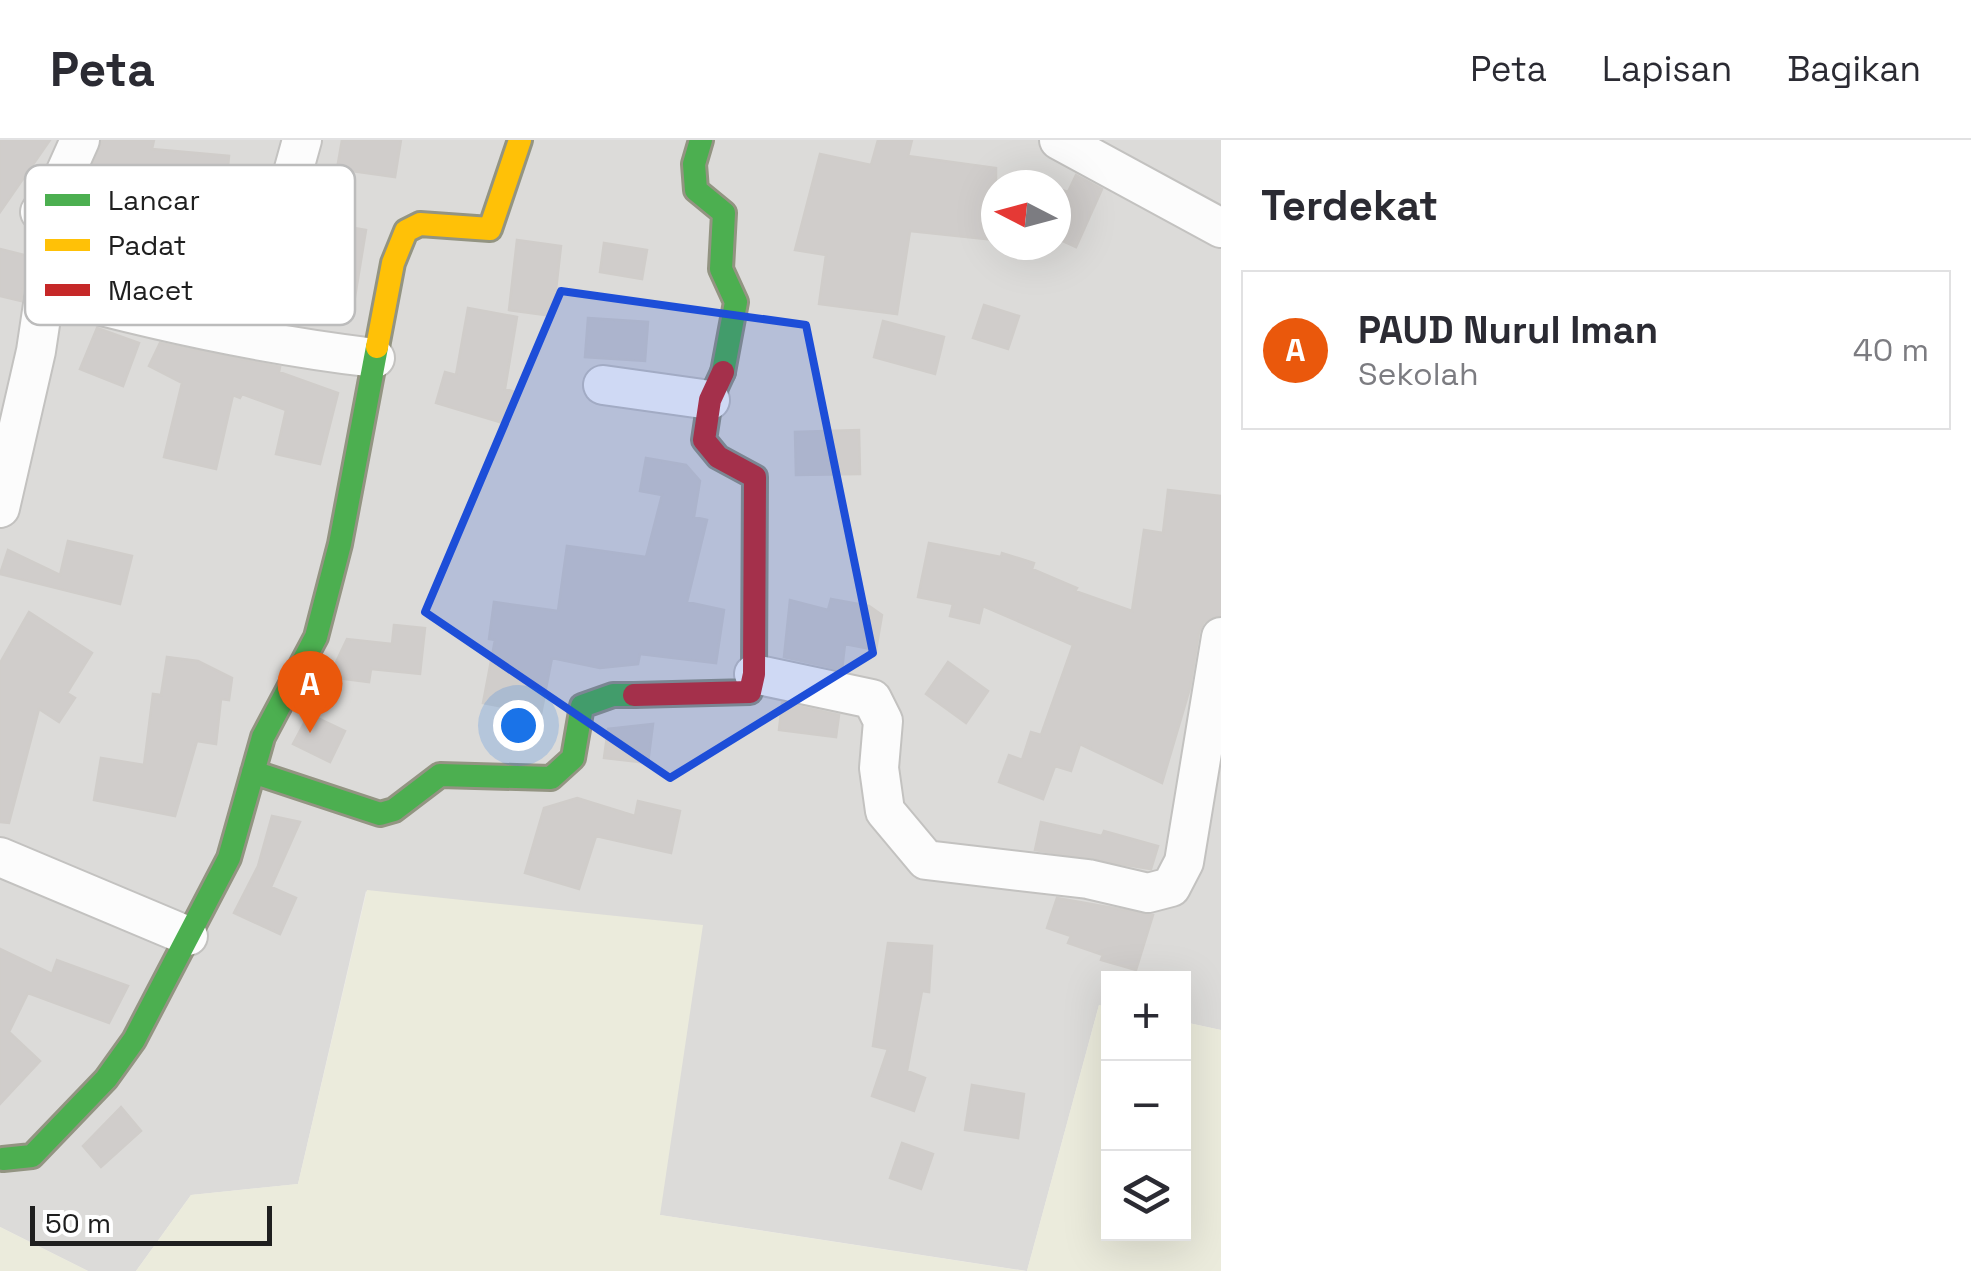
<!DOCTYPE html>
<html lang="id">
<head>
<meta charset="utf-8">
<style>
	body { margin:0; font-family:"Space Grotesk",sans-serif; background:#f7f7f7; color:#2b2b33 }
	.controls { position:absolute; right:30px; bottom:30px; display:grid; overflow:hidden; border-radius:0px; box-shadow:0 10px 40px #0002 }
	.controls button { width:90px; height:90px; display:grid; place-items:center; padding:0; border:0; border-bottom:2px solid #e1e1e2; background:#fff; color:#2b2b33; font:50px sans-serif }
	.compass { position:absolute; left:981px; top:30px; width:90px; height:90px; border-radius:50%; background:#fff; box-shadow:0 10px 40px #0002; rotate:276deg }
	.scale { position:absolute; left:30px; bottom:25px; width:242px; box-sizing:border-box; padding-left:10px; border:5px solid #1f1f1f; border-top:0; font-size:28px; line-height:35px; white-space:nowrap; color:#1f1f1f; -webkit-text-stroke:8px #fff; paint-order:stroke }
	.you { position:absolute; left:518px; top:585px; width:35px; height:35px; margin:-25px; border:8px solid #fff; border-radius:50%; background:#1a73e8; box-shadow:0 0 0 15px #1a73e833 }
	.badge { display:grid; place-items:center; width:65px; height:65px; border-radius:50%; background:#ea580c; color:#fff; font-size:32px; font-weight:700 }
	.pin { position:absolute; translate:-50% -82px; filter:drop-shadow(0 2px 5px #0008) }
	.pin::after { content:''; position:absolute; top:52px; width:35px; height:30px; background:inherit; clip-path:polygon(0 0,100% 0,50% 100%) }
	.list { margin:0; padding:0; list-style:none }
	h2 { display:flex; justify-content:space-between; align-items:center; height:130px; margin:0; padding:0 40px; font-size:42px }
	h2 small { font-size:32px; font-weight:400; color:#7c7c81 }
	.list li { display:grid; grid-template-columns:65px 1fr auto; gap:30px; align-items:center; box-sizing:border-box; height:160px; margin:0 20px 20px; padding:0 20px; border:2px solid #e1e1e2; border-radius:0px }
	.list b { display:block; font-size:38px; white-space:nowrap }
	.list p { margin:0; font-size:32px; white-space:nowrap; color:#7c7c81 }
	.list em { font-size:32px; font-style:normal; color:#7c7c81 }
	.icon { flex:none; width:55px; height:55px; fill:none; stroke:currentColor; stroke-width:2; stroke-linecap:round; stroke-linejoin:round }
	.map { position:relative; flex:none; width:1221px; height:1131px; overflow:hidden }
	header { display:flex; align-items:center; gap:60px; box-sizing:border-box; height:140px; padding:0 50px; background:#fff; border-bottom:2px solid #e1e1e2 }
	header strong { font-size:48px }
	nav { display:flex; gap:55px; margin-inline-start:auto; font-size:35px }
	main { display:flex }
	aside { flex:1; background:#fff }
	.map>svg:first-child { display:block }
	.residential { fill:#dcdbd9; fill-rule:evenodd }
	.farmland { fill:#ebebdc }
	.building { fill:#d0cdcb; stroke:#d0cdca; stroke-width:2.5 }
	.lines { fill:none; stroke-linecap:round; stroke-linejoin:round }
	.street-casing { stroke:#c3c2c0; stroke-width:42 }
	.fast-casing { stroke:#939482; stroke-width:28 }
	.slow-casing { stroke:#939482; stroke-width:28 }
	.jam-casing { stroke:#939482; stroke-width:28 }
	.street { stroke:#fcfcfc; stroke-width:38 }
	.fast { stroke:#4caf50; stroke-width:22 }
	.slow { stroke:#ffc107; stroke-width:22 }
	.jam { stroke:#c62828; stroke-width:22 }
	.marked { fill:#1d4ed8; fill-opacity:0.2; stroke:#1d4ed8; stroke-width:8; stroke-linejoin:round }
	.key { fill:#fff; stroke:#bcbcbc; stroke-width:2.5 }
	.key-label { font-size:28px; fill:#1f1f1f }
</style>
</head>
<body>
<header>
<strong>Peta</strong>
<nav><a>Peta</a><a>Lapisan</a><a>Bagikan</a></nav>
</header>
<main>
<div class="map">
<svg width="1221" height="1131" viewBox="0 0 1221 1131">
	<rect width="100%" height="100%" fill="#edebe8"/>
	<path class="residential" d="M0 0H1221V890L1184 882V838H1108V867L1099 865 1027 1131 660 1075 366 751 298 1044 191 1055 136 1131H88L0 1087ZM996 45H1056V105H996Z"/>
	<path class="farmland" d="M367 750 703 785 660 1075 1025 1131H136L191 1055 298 1044Z
		M1099 865 1108 867V1094H1184V882L1221 890V1131H1027Z
		M0 1087 88 1131H0Z"/>
	<path class="building" d="M0 0H50L0 72Z
		M102 0H154L152 9 229 16 223 78 217 77 214 99 192 96 183 126 128 119 55 88 84 47Z
		M342 0H401L395 37 337 29Z
		M878 0H912L908 16 996 28V100L910 91 897 174 819 164 826 115 795 110 820 14 871 25Z
		M1076 35 1102 49 1076 107 1056 98V48L1068 52Z
		M314 81 366 90 354 163 299 154Z
		M517 100 561 106 553 176 509 170Z
		M604 103 647 110 642 139 600 132Z
		M0 109 28 116 21 161 0 156Z
		M984 165 1019 176 1008 209 973 198Z
		M468 168 517 177 505 249 515 252 506 284 436 263 445 232 456 235Z
		M588 178 648 182 645 221 585 217Z
		M883 181 944 197 935 234 874 217Z
		M97 188 139 203 123 246 80 229Z
		M160 203 280 227 279 232 338 253 320 324 276 314 286 270 242 254 240 258 233 255 216 329 164 317 182 243 149 226Z
		M859 290 860 334 796 335 795 292Z
		M646 318 686 325 700 341 694 377 707 380 687 462 724 470 716 523 640 514 638 524 600 528 552 518 541 574 483 563 495 500 489 499 494 462 558 471 567 406 646 417 662 355 640 351Z
		M1168 350 1221 356V475L1204 482 1199 492 1190 548 1162 643 1080 604 1071 631 1055 626 1043 659 999 642 1009 615 1022 620 1031 592 1041 595 1073 505 983 466 979 483 950 476 953 464 918 457 929 403 1001 417 1002 413 1034 423 1032 429 1077 448 1075 451 1132 471 1144 390 1163 393Z
		M68 401 132 416 120 464 0 434 8 410 60 435Z
		M831 459 869 466 882 475 876 510 845 504 842 530 784 517 790 460 828 470Z
		M29 472 92 513 67 553 75 558 59 582 39 569 9 683 0 682V523Z
		M394 485 425 488 420 534 371 529 369 542 329 537 347 499 392 504Z
		M167 517 198 521 232 538 229 560 221 559 216 604 197 601 175 676 94 660 101 618 144 625 153 554 161 555Z
		M948 522 988 551 966 583 926 554Z
		M782 563 839 575 836 597 779 590Z
		M309 574 345 591 330 622 293 604Z
		M653 584 648 623 604 618 608 589Z
		M577 658 635 676 638 661 680 671 671 713 596 696 579 749 525 733 544 668Z
		M272 676 300 682 271 747 296 758 280 794 234 773 258 726Z
		M1041 682 1102 696 1104 691 1158 706 1151 729 1035 710Z
		M1057 758 1153 775 1136 830 1101 820 1103 815 1068 803 1071 796 1047 788Z
		M888 803 932 806 929 852 922 851 907 931 925 938 914 971 872 956 888 909 873 906Z
		M0 809 52 834 57 820 128 846 109 883 28 853 9 892 40 921 0 964Z
		M972 945 1024 954 1018 998 965 990Z
		M121 967 141 991 101 1027 83 1006Z
		M902 1003 933 1014 921 1049 890 1038Z"/>
	<g class="lines">
		<g class="street-casing">
			<path id="street" d="M1059 0 1221 88
				M40 72 63 38 80 0
				M45 151C154 181 263 205 375 218
				M247 198 302 0
				M603 245 710 260
				M0 368 36 211 51 111
				M754 534 872 559 883 581 879 628 885 671 926 720 1088 739 1148 753 1171 747 1184 722 1221 497
				M0 717 188 796"/>
		</g>
		<g class="fast-casing">
			<path id="fast" d="M701 0 694 24 696 50 724 73 721 129 736 162 723 232
				M253 632 380 674 394 670 440 635 551 638 573 618 582 566 613 555H634
				M3 1019 32 1016 106 939 134 900 229 718 263 597 316 497 340 404 377 207"/>
		</g>
		<g class="slow-casing">
			<path id="slow" d="M377 207 393 123 406 91 420 84 490 89 520 0"/>
		</g>
		<g class="jam-casing">
			<path id="jam" d="M634 555 750 552 754 534 755 337 718 317 704 300 710 260 723 232"/>
		</g>
		<use href="#street" class="street"/>
		<use href="#fast" class="fast"/>
		<use href="#slow" class="slow"/>
		<use href="#jam" class="jam"/>
	</g>
	<path class="marked" d="M561 151 806 185 873 513 670 638 425 472Z"/>
	<rect x="25" y="25" width="330" height="160" rx="15" class="key"/>
	<rect x="45" y="54" width="45" height="12" fill="#4caf50"/>
	<rect x="45" y="99" width="45" height="12" fill="#ffc107"/>
	<rect x="45" y="144" width="45" height="12" fill="#c62828"/>
	<g class="key-label">
		<text x="108" y="70">Lancar</text>
		<text x="108" y="115">Padat</text>
		<text x="108" y="160">Macet</text>
	</g>
</svg>
<div class="controls">
<button>+</button>
<button>−</button>
<button><svg class="icon" aria-label="layers" viewBox="0 0 24 24"><path d="M12 4l9 5-9 5-9-5zM3 14l9 5 9-5"/></svg></button>
</div>
<svg class="compass" viewBox="-18 -18 36 36"><path d="M0-13l5 13h-10z" fill="#e53935"/><path d="M0 13l5-13h-10z" fill="#7c7c81"/></svg>
<div class="scale">50 m</div>
<div class="you"></div>
<div class="pin badge" style="left:310px;top:593px">A</div>
</div>
<aside>
<h2>Terdekat<small></small></h2>
<ul class="list">
<li><span class="badge">A</span><div><b>PAUD Nurul Iman</b><p>Sekolah</p></div><em>40 m</em></li>
</ul>
</aside>
</main>
</body>
</html>
